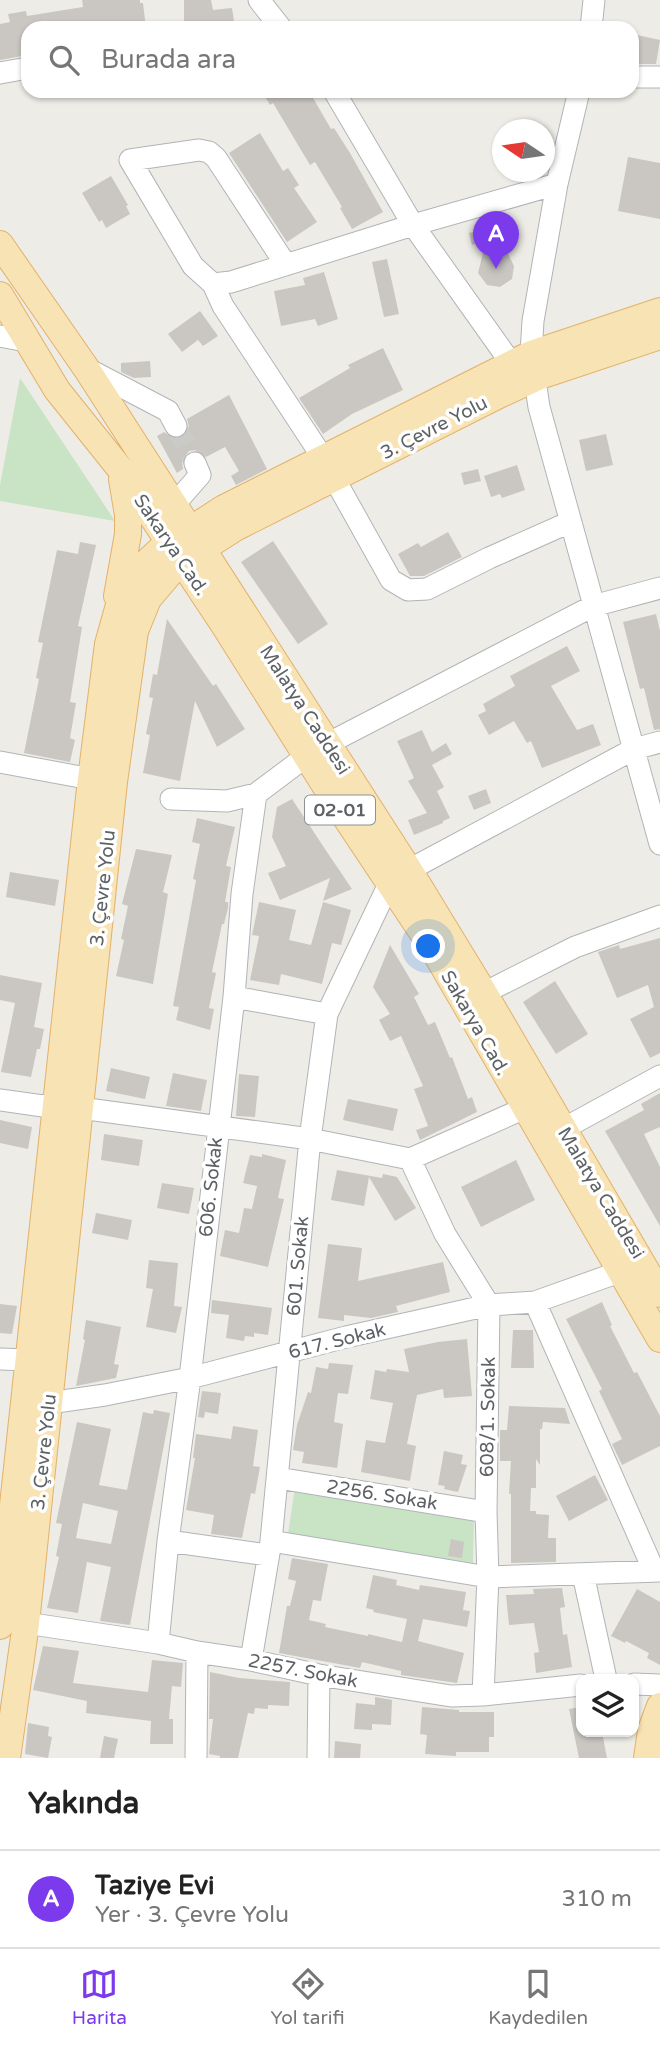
<!DOCTYPE html>
<html lang="tr">
<head>
<meta charset="utf-8">
<style>
	body { margin:0; font-family:"Varela Round",sans-serif; background:#f2f2f2; color:#222 }
	.controls { position:absolute; right:21px; bottom:21px; display:grid; overflow:hidden; border-radius:14px; box-shadow:0 2px 5px #0004 }
	.controls button { width:63px; height:63px; display:grid; place-items:center; padding:0; border:0; border-bottom:2px solid #e0e0e0; background:#fff; color:#222; font:35px sans-serif }
	.compass { position:absolute; left:492px; top:119px; width:63px; height:63px; border-radius:50%; background:#fff; box-shadow:0 2px 5px #0004; rotate:283deg }
	.you { position:absolute; left:429px; top:947px; width:24px; height:24px; margin:-18px; border:5px solid #fff; border-radius:50%; background:#1a73e8; box-shadow:0 0 0 10px #1a73e833 }
	.badge { display:grid; place-items:center; width:46px; height:46px; border-radius:50%; background:#7c3aed; color:#fff; font-size:23px; font-weight:700 }
	.pin { position:absolute; translate:-50% -58px; filter:drop-shadow(0 2px 4px #0008) }
	.pin::after { content:''; position:absolute; top:37px; width:24px; height:21px; background:inherit; clip-path:polygon(0 0,100% 0,50% 100%) }
	.list { margin:0; padding:0; list-style:none }
	h2 { display:flex; justify-content:space-between; align-items:center; height:91px; margin:0; padding:0 28px; font-size:30px }
	h2 small { font-size:23px; font-weight:400; color:#767676 }
	.list li { display:grid; grid-template-columns:46px 1fr auto; gap:21px; align-items:center; box-sizing:border-box; height:98px; padding:0 28px; border-top:2px solid #e0e0e0 }
	.list b { display:block; font-size:26px; white-space:nowrap }
	.list p { margin:0; font-size:23px; white-space:nowrap; color:#767676 }
	.list em { font-size:23px; font-style:normal; color:#767676 }
	.icon { flex:none; width:38px; height:38px; fill:none; stroke:currentColor; stroke-width:2; stroke-linecap:round; stroke-linejoin:round }
	.map { position:relative; flex:none; width:660px; height:1758px; overflow:hidden }
	.search { position:absolute; background:#fff; box-shadow:0 2px 5px #0004; left:21px; right:21px; top:21px; height:77px; display:flex; align-items:center; gap:18px; box-sizing:border-box; padding:0 24px; border-radius:21px; color:#767676; font-size:26px }
	.sheet { height:189px; background:#fff }
	nav { display:flex; justify-content:space-around; align-items:center; box-sizing:border-box; height:98px; border-top:2px solid #e0e0e0; background:#fff; font-size:19px; color:#767676 }
	nav a { display:grid; justify-items:center; gap:4px }
	nav .on { color:#7c3aed }
	.map>svg:first-child { display:block }
	.green { fill:#c9e3c5 }
	.building { fill:#cac7c3; fill-rule:evenodd }
	.lines { fill:none; stroke-linecap:round; stroke-linejoin:round }
	.minor-tunnel { stroke:#cacac6; stroke-width:21; stroke-dasharray:21 10; stroke-linecap:butt }
	.minor-casing { stroke:#b1b4b7; stroke-width:23 }
	.major-casing { stroke:#e4b16a; stroke-width:28 }
	.minor { stroke:#fff; stroke-width:21 }
	.major { stroke:#f7e3b3; stroke-width:26 }
	.labels { text-anchor:middle; dominant-baseline:central; stroke-width:7; stroke-linejoin:round; paint-order:stroke }
	.shield { fill:#fff; stroke:#8e9193; stroke-width:2 }
	.shield-label { font-size:18px; font-weight:bold; fill:#5e6265 }
	.street-label { font-size:19px; fill:#5e6265; stroke:#fff }
</style>
</head>
<body>
<div class="map">
<svg width="660" height="1758" viewBox="0 0 660 1758">
	<rect width="100%" height="100%" fill="#eeece6"/>
	<path class="green" d="M20 378 115 521 0 501V485Z
		M295 1487 474 1514 473 1563 288 1534Z"/>
	<path class="building" d="M82 0H140V3H143L146 28H124L123 21 72 28H28V55L0 60V24L10 22 8 14 26 11 27 16 83 7Z
		M184 0H211L213 10 232 8 235 28H184Z
		M632 34 660 40 656 64H632Z
		M262 91H309L331 129 334 128 350 153 383 212 352 229 340 208 342 207 315 162 310 165 273 103 270 105Z
		M260 133 283 171 288 168 299 185 294 188 317 222 287 242 229 153Z
		M628 157 660 163V219L618 211Z
		M111 176 128 205 126 206 130 214 106 228 102 220 99 222 82 193Z
		M490 223 498 251 508 254 514 266 512 279 500 287 487 285 478 273 486 241 472 245 469 233 489 228Z
		M387 259 399 314 384 317 372 262Z
		M324 272 338 319 318 326 315 319 281 326 274 291 305 285 303 278Z
		M200 311 218 336 203 346 198 340 182 352 168 334Z
		M383 348 403 390 352 414 323 434 299 398 350 368 348 365Z
		M150 361 151 377 134 378 121 372V363Z
		M229 395 267 469 236 485 231 476 239 471 225 447 206 457 197 450 189 451 182 461 183 469 177 473 157 436 164 432 175 439 183 437 189 427 187 419Z
		M606 434 613 465 586 471 579 440Z
		M517 465 525 490 502 498 500 494 491 497 484 476Z
		M478 469 481 481 464 485 461 473Z
		M448 532 462 557 424 576H410L398 554 418 543 421 547Z
		M273 541 328 624 298 644 241 562Z
		M80 542 96 545 78 626 82 627 70 702 76 703 70 738 75 740 70 762 24 753 39 679 36 678 43 643 38 642 57 550 78 554Z
		M656 614 660 631V729L654 730 644 688 640 689 623 622Z
		M167 619 213 686 216 684 245 729 217 747 195 701 180 781 143 773 150 735 146 734 153 698 149 697 153 674 157 675Z
		M567 646 580 671 551 686 577 730 593 724 601 745 542 768 531 741 527 743 514 721 489 735 478 715 486 711 483 704 515 686 510 676Z
		M422 730 432 752 446 743 452 754 432 765 444 787 437 791 450 818 443 821V823L414 835 408 820 427 813 408 781 414 778 397 741Z
		M486 789 491 803 474 810 468 796Z
		M292 799 327 852 352 889 323 901 330 878 280 900 268 873 286 866 272 837 277 807Z
		M197 818 235 827 226 866 231 867 225 902H228V908L224 924H222L212 972 216 973 209 1008 214 1009 210 1030 176 1020 179 1007 173 1006 196 880 193 879 200 844 192 842Z
		M136 849 172 855 163 892 168 894 153 984 116 976 124 940 121 939 128 906 122 904Z
		M10 872 59 880 55 906 6 897Z
		M259 902 296 910 289 940 311 945 323 902 351 910 341 945 332 943 322 984 281 974 279 985 250 980 259 936 252 935Z
		M660 938V1053L650 1058 630 1019 654 1007 648 985 617 998 598 952 619 945 620 949Z
		M390 945 419 994 414 997 428 1025 435 1022 450 1058 452 1057 468 1099 472 1097 477 1112 420 1140 416 1130 428 1126 414 1089 423 1086 401 1036 390 1041 379 1020 390 1014 373 987Z
		M0 975 42 983 34 1027 44 1029 40 1049H37L31 1077 1 1072 15 1003 0 1000Z
		M555 981 588 1034 556 1054 523 1002Z
		M111 1068 150 1077 145 1099 106 1091Z
		M173 1073 207 1080 201 1111 166 1106Z
		M239 1074 259 1076 255 1117 236 1116Z
		M660 1093V1127L644 1134 660 1167V1226L605 1131 644 1110 641 1104Z
		M348 1099 398 1109 393 1131 343 1120Z
		M0 1120 32 1127 28 1149 0 1143Z
		M104 1134 143 1140 139 1166 101 1160Z
		M262 1154 286 1160 278 1198 284 1199 268 1267 220 1256 225 1230 239 1233 244 1208 252 1209 257 1186 243 1183 250 1155 262 1157Z
		M516 1160 535 1200 481 1227 461 1187Z
		M337 1170 382 1178 383 1174 397 1177 416 1208 395 1221 369 1177 364 1206 331 1200Z
		M162 1183 194 1188 189 1214 157 1208Z
		M96 1213 132 1220 128 1240 92 1233Z
		M328 1244 362 1248 358 1281 443 1262 450 1292 396 1306 398 1312 371 1318 344 1315V1321L318 1318Z
		M149 1260 178 1263 174 1306 182 1307 176 1333 146 1327 153 1289 146 1288Z
		M212 1300 272 1308 268 1335 254 1333V1337L245 1336 244 1341 226 1338 229 1315 211 1313Z
		M602 1302 612 1325 610 1326 634 1373 637 1372 660 1416V1446L622 1465 612 1444 622 1439 599 1391 602 1389 566 1319Z
		M0 1304 17 1306 12 1334 0 1333Z
		M86 1320 121 1327 114 1364 119 1365 116 1378 76 1386 85 1340 83 1339Z
		M513 1330H533L534 1368H511Z
		M467 1339 472 1396 444 1398 443 1389 417 1395 407 1444 416 1446 410 1481 361 1472 366 1440 385 1443 393 1403 370 1399 375 1370 386 1372 387 1369 409 1372 404 1349 438 1342Z
		M329 1363 353 1365 348 1394 338 1393 334 1422 343 1424 337 1468 302 1463 304 1452 293 1450 297 1425 308 1392 311 1393 316 1367 328 1369Z
		M202 1391 221 1393 218 1414 205 1412 204 1418 198 1417Z
		M509 1406 565 1408 570 1424 543 1422 542 1429H540V1465L536 1459V1488H531L530 1511H536V1514L549 1515 548 1538H556V1562L511 1563V1494H509L511 1461H500V1430H507Z
		M154 1410 170 1413 130 1625 100 1621 111 1567 87 1562 78 1613 47 1608 59 1557 56 1556 62 1524 56 1523 77 1422 111 1429 99 1485 127 1490 143 1412 153 1414ZM83 1503 118 1511 111 1544 76 1538Z
		M233 1426 258 1430 253 1466 260 1467 255 1494 251 1493 242 1538 211 1534 214 1515 186 1510 195 1458H193L196 1434 231 1439Z
		M444 1451 463 1455 461 1464 467 1465 458 1492 444 1489 445 1486 438 1485Z
		M595 1475 608 1500 569 1521 556 1496Z
		M451 1539 464 1542 462 1558 448 1556Z
		M292 1558 328 1564 321 1601 313 1600 309 1620 326 1624 325 1627 368 1636V1634L402 1642 407 1619 373 1612 374 1610 366 1608 373 1575 397 1580 396 1585 419 1590 420 1585 466 1592 463 1610 470 1611 467 1627 423 1619 418 1641 464 1653 457 1683 401 1675V1671L362 1662 360 1668 279 1653 287 1606H290L296 1581 288 1579Z
		M562 1588 565 1607 560 1608 563 1635 567 1634 572 1667 536 1673 534 1653 539 1652 534 1623 509 1625 506 1595 534 1594 533 1589Z
		M637 1589 660 1602V1665L647 1658 649 1653 626 1641 625 1643 611 1636Z
		M43 1646 79 1651 73 1683 148 1692 152 1660 183 1663 181 1687 172 1686 169 1719H173V1744H150L151 1721 86 1713 87 1701 33 1690Z
		M210 1672 239 1678 290 1682 289 1706 268 1705V1709L255 1708 254 1714 248 1713 238 1758H220V1756L209 1754 213 1719H209Z
		M375 1697 392 1700 391 1725 372 1724V1730L354 1729 356 1703 375 1705Z
		M422 1707 459 1710V1712H494V1737H489V1752H456V1756L425 1754 427 1735 420 1734Z
		M581 1707V1732H602L607 1758H579L569 1709Z
		M28 1723 49 1727 48 1736 52 1737 48 1758 25 1754Z
		M104 1736 118 1739 114 1758H100Z
		M335 1741 361 1744 360 1758H334Z"/>
	<g class="lines">
		<path class="minor-tunnel" d="M176 426 195 463"/>
		<g class="minor-casing">
			<path id="minor" d="M259 0 281 28
				M591 28 594 0
				M0 73 28 68
				M632 77H660
				M334 91 413 225 511 363
				M579 91 557 184 533 321 531 354 539 407 660 844
				M286 265 216 158 209 152 199 150 130 160 193 266 213 284 223 306 323 458
				M213 284 231 282 413 225 557 184
				M0 336 26 341
				M86 368 168 411 176 426
				M334 478 391 580 408 590 427 589 489 558 570 522
				M173 506 200 475 195 463
				M327 744 593 606 660 588
				M0 762 91 779
				M171 799 227 801 256 794
				M484 993 575 947 660 916
				M234 997 327 1014
				M0 1100 43 1106 57 1103
				M80 1108 310 1139 410 1159 525 1108
				M563 1129 660 1076
				M410 1159 445 1234 489 1305 486 1512 488 1577 483 1695
				M535 1302 654 1571
				M0 1359 29 1360
				M49 1403 105 1395 190 1378 346 1337 489 1305 535 1302 622 1271
				M278 1478 486 1512
				M168 1541 268 1555
				M271 1541 488 1577 660 1571
				M583 1574 606 1679
				M26 1623 158 1643 197 1652 251 1660 319 1675 451 1696 483 1695 581 1685
				M158 1643 168 1541 190 1378 234 997 242 894 256 794 308 755
				M251 1660 271 1541 310 1139 327 1014 389 884 409 870 634 749 660 742
				M634 1684 660 1685
				M196 1758 197 1652
				M318 1758 319 1675"/>
		</g>
		<g class="major-casing">
			<path id="major" d="M0 244 86 368 409 870 484 993 660 1294
				M0 295 57 390 121 470 224 625 338 806 432 947 660 1339
				M117 596 128 534V515L122 479
				M0 1626 91 779 108 644 119 605 128 587 146 563 162 548 224 508 531 354 660 311
				M7 1758 26 1623 114 782 135 631 148 599 176 566 235 528 499 395 540 376 660 336
				M647 1758 651 1730 660 1706"/>
		</g>
		<use href="#minor" class="minor"/>
		<use href="#major" class="major"/>
	</g>
	<g class="labels">
		<rect class="shield" x="305" y="795.5" width="70" height="29" rx="5"/>
		<g class="shield-label">
			<text x="340" y="810">02-01</text>
		</g>
		<g class="street-label">
			<text transform="translate(434 428) rotate(-27)">3. Çevre Yolu</text>
			<text transform="translate(171 545) rotate(56)">Sakarya Cad.</text>
			<text transform="translate(305 710) rotate(57)">Malatya Caddesi</text>
			<text transform="translate(103 888) rotate(-84)">3. Çevre Yolu</text>
			<text transform="translate(475 1023) rotate(60)">Sakarya Cad.</text>
			<text transform="translate(211 1187) rotate(-84)">606. Sokak</text>
			<text transform="translate(601 1193) rotate(59)">Malatya Caddesi</text>
			<text transform="translate(298 1266) rotate(-85)">601. Sokak</text>
			<text transform="translate(337 1341) rotate(-14)">617. Sokak</text>
			<text transform="translate(488 1417) rotate(-89)">608/1. Sokak</text>
			<text transform="translate(44 1452) rotate(-84)">3. Çevre Yolu</text>
			<text transform="translate(382 1495) rotate(9)">2256. Sokak</text>
			<text transform="translate(303 1671) rotate(11)">2257. Sokak</text>
		</g>
	</g>
</svg>
<div class="controls">
<button><svg class="icon" aria-label="layers" viewBox="0 0 24 24"><path d="M12 4l9 5-9 5-9-5zM3 14l9 5 9-5"/></svg></button>
</div>
<svg class="compass" viewBox="-18 -18 36 36"><path d="M0-13l5 13h-10z" fill="#e53935"/><path d="M0 13l5-13h-10z" fill="#767676"/></svg>
<div class="you"></div>
<div class="pin badge" style="left:496px;top:269px">A</div>
<div class="search"><svg class="icon" aria-label="search" viewBox="0 0 24 24"><circle cx="10" cy="10" r="6"/><path d="M15 15l6 6"/></svg>Burada ara</div>
</div>
<section class="sheet">
<h2>Yakında<small></small></h2>
<ul class="list">
<li><span class="badge">A</span><div><b>Taziye Evi</b><p>Yer · 3. Çevre Yolu</p></div><em>310 m</em></li>
</ul>
</section>
<nav>
<a class="on"><svg class="icon" aria-label="map" viewBox="0 0 24 24"><path d="M3 6l6-2 6 2 6-2v14l-6 2-6-2-6 2zM9 4v14M15 6v14"/></svg>Harita</a>
<a><svg class="icon" aria-label="directions" viewBox="0 0 24 24"><path d="M12 3l9 9-9 9-9-9zM9 14v-3h6M13 9l2 2-2 2"/></svg>Yol tarifi</a>
<a><svg class="icon" aria-label="saved" viewBox="0 0 24 24"><path d="M7 4h10v16l-5-4-5 4z"/></svg>Kaydedilen</a>
</nav>
</body>
</html>
